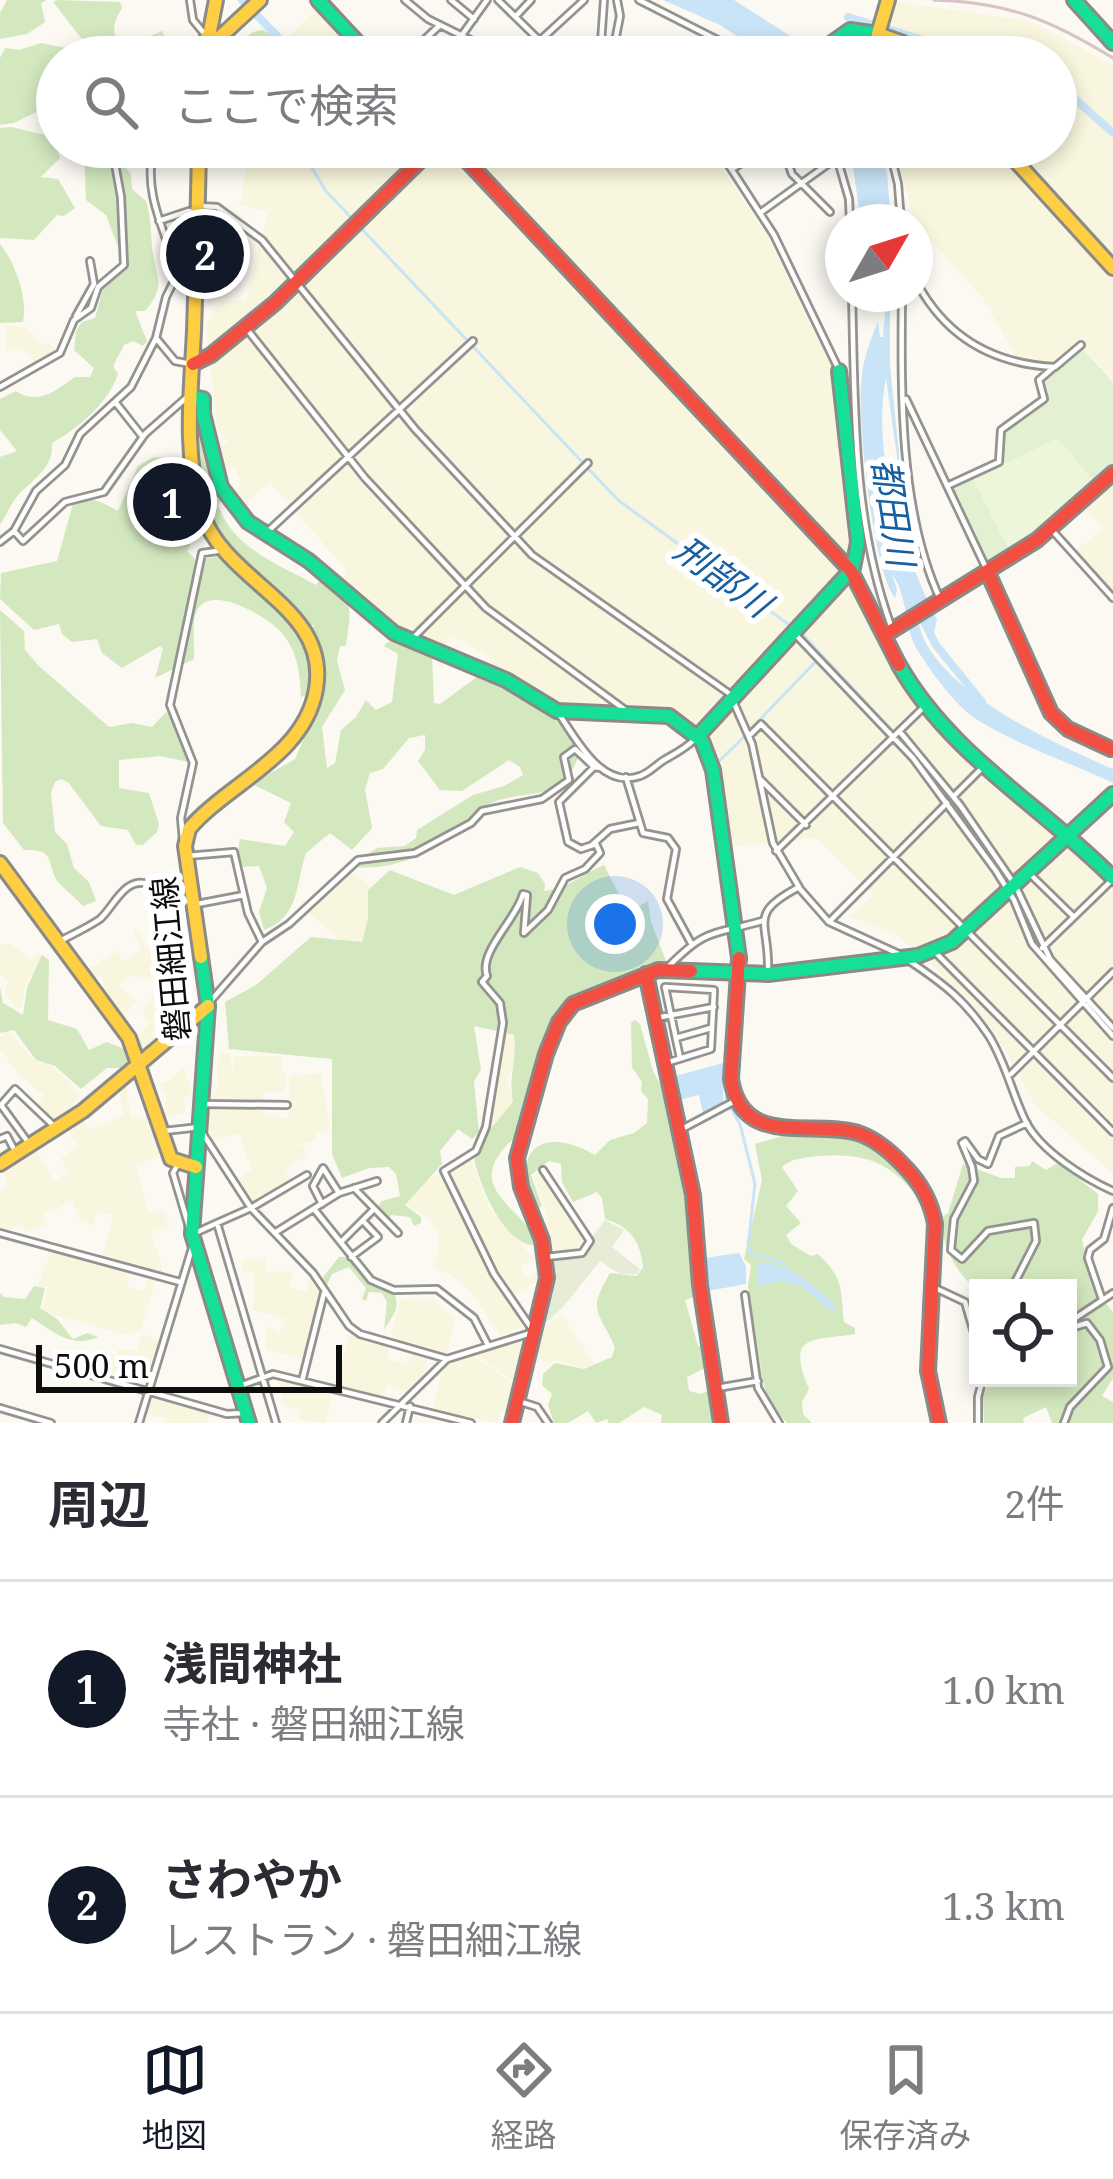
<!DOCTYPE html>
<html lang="ja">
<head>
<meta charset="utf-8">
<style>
	body { margin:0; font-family:"Noto Serif","Noto Sans JP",serif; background:#f2f2f3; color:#2b2b33 }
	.controls { position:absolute; right:36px; bottom:36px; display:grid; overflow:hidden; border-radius:0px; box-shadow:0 6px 18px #0003 }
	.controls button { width:108px; height:108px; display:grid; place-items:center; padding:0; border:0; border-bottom:3px solid #e1e1e2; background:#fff; color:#2b2b33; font:60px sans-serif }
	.compass { position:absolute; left:825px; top:204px; width:108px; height:108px; border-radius:50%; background:#fff; box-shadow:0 6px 18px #0003; rotate:51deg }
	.scale { position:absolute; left:36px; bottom:30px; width:306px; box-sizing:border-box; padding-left:12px; border:6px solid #0d0d0d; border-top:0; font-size:33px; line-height:42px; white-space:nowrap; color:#0d0d0d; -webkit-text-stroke:9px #fff; paint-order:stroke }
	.you { position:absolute; left:615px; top:924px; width:42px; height:42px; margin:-30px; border:9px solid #fff; border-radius:50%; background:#1a73e8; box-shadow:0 0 0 18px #1a73e833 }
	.badge { display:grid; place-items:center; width:78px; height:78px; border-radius:50%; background:#111827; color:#fff; font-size:39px; font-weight:700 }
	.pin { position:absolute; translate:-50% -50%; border:6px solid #fff; box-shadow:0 3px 12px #0006 }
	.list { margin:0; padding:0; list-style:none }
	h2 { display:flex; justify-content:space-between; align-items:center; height:156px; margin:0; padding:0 48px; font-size:51px }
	h2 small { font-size:39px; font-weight:400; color:#7c7c81 }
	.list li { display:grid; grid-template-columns:78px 1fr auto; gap:36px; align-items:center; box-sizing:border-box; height:216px; padding:0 48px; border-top:3px solid #e1e1e2 }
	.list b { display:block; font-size:45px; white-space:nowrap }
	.list p { margin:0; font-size:39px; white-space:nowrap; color:#7c7c81 }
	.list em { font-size:39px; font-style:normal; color:#7c7c81 }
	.icon { flex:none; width:66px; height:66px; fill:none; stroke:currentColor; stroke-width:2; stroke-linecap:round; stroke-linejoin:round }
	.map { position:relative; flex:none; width:1113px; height:1423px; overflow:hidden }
	.search { position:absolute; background:#fff; box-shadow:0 6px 18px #0003; left:36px; right:36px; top:36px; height:132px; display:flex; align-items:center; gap:30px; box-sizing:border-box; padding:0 42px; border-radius:66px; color:#7c7c81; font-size:45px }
	.sheet { height:588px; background:#fff }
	nav { display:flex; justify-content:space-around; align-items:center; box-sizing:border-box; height:168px; border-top:3px solid #e1e1e2; background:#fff; font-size:33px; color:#7c7c81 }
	nav a { display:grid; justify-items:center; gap:6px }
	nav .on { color:#111827 }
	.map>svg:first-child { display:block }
	.farmland { fill:#f8f6de }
	.green { fill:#e3f0d2 }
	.forest { fill:#d3e8bf }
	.cemetery { fill:#e6ecd6 }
	.pitch { fill:#edf5db }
	.water { fill:#c8e4f6 }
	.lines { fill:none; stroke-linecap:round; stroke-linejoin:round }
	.stream { stroke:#c8e4f6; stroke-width:3 }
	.river { stroke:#c8e4f6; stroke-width:8 }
	.street-casing { stroke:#949390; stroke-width:10 }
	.fast-casing { stroke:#8b8a87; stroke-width:18 }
	.slow-casing { stroke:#8b8a87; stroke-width:18 }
	.jam-casing { stroke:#8b8a87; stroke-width:18 }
	.street { stroke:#fefefd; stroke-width:4.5 }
	.fast { stroke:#16e098; stroke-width:12 }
	.slow { stroke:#ffcf43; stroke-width:12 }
	.jam { stroke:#f24e42; stroke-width:12 }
	.rail { stroke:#d7c4c4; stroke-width:3 }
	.labels { text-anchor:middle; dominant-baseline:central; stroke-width:12; stroke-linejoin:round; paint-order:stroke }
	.street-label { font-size:33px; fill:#0d0d0d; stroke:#fff }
	.water-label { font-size:36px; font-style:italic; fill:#165fa0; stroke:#fff }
</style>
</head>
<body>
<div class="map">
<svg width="1113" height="1423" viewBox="0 0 1113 1423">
	<rect width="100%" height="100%" fill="#fbf9f2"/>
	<path class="farmland" d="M895 2 1030 21 1113 65V380L1078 342 1056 363 1018 360 985 301 914 221 895 147H1056V57H876Z
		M318 8 365 57H300L290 36Z
		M250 147H615L629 161 645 147H707L768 237 834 372 849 555 871 618 908 692 1011 800 1086 859 1113 887V1173L1035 1105 1006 1051 971 1001 900 937 849 916 874 895 816 838 726 847 713 752 690 729 669 716 634 707 557 711 486 666 491 658 452 636 440 651 406 638 339 583 347 571 270 482 240 506 231 498 242 483 233 466 221 479 214 452 228 442 217 427 206 324 220 300 246 301 268 211 240 206Z
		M6 325 28 328 39 346 48 342 57 352 34 361 23 349H6Z
		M1113 474V600L1070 555 1104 529 1081 504Z
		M348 872 365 881 375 899 372 919 358 950 345 945 307 911Z
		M137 929 154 960 162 966 151 980 133 975 117 986 137 1001 120 1021 101 996 105 993 101 975 90 981 83 973 117 951 123 961 142 951 133 931Z
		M0 944H11L30 959 40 953 44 959 41 968 28 979 19 1011 5 994 8 981 0 973Z
		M158 985 178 1000 171 1014 151 1033 160 1045 143 1060 135 1040 150 1022 142 1014Z
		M7 1028 32 1059 55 1068 80 1094 70 1109 76 1114 60 1126 35 1108 44 1095 18 1074 0 1049V1037Z
		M503 1033 513 1036 515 1061 507 1077 513 1104 489 1128Z
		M220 1053 230 1054 233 1074 234 1056H280L284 1072 271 1074 287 1073 285 1092H264L263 1102H205L206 1094 217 1093Z
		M184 1067 192 1093 182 1099 186 1107 184 1113 159 1119 157 1111 166 1107V1095L159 1084 170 1080Z
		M321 1073 330 1131 316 1133V1141L296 1145 303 1146 308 1156 285 1168 292 1182 251 1206 235 1181 252 1170 239 1134 209 1139 203 1131 207 1106 263 1107 264 1115 288 1118 290 1076Z
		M126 1084 131 1119 152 1114 163 1155 135 1165 149 1213 164 1210 169 1226 151 1232 164 1275 102 1258 113 1215 98 1211 93 1225 81 1221 72 1201 42 1215 47 1225 26 1232 22 1224 5 1232 0 1230V1190L8 1186 0 1166 36 1149 54 1181 69 1173 61 1158 78 1147 67 1129 81 1119 91 1130 123 1115 119 1088Z
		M470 1156 489 1208 533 1258 520 1266 527 1278 544 1269 545 1276 510 1297 507 1291 510 1288 503 1277 499 1279 446 1172Z
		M542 1171 589 1241 581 1252 564 1255 556 1252 548 1236 545 1227 549 1221 534 1176Z
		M442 1173 492 1276 523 1326 500 1336 473 1294 450 1274 438 1271 432 1260 437 1256 439 1235 430 1219 409 1207 405 1200 416 1187Z
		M52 1250 129 1271 127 1287 144 1291 150 1276 156 1278 141 1329 129 1335 43 1312 47 1286H37Z
		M265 1259 268 1272 294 1271 290 1287 307 1292 310 1276 322 1292 305 1359 266 1350V1327L278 1331V1338L285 1319 253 1310 255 1273 243 1272 242 1260Z
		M400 1300 434 1301 455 1319 446 1355 390 1342Z
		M561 1313 595 1365 582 1367 554 1360 548 1363 531 1354 536 1333Z
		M350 1332 389 1347 387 1359 408 1365 412 1353 428 1357 422 1380 408 1393 387 1385 382 1398 336 1387Z
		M142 1335 162 1341 157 1357 152 1356 156 1360 147 1388 101 1376 108 1353 116 1355 118 1349 137 1351Z
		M530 1335 518 1385 472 1352Z
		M471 1354 518 1387 511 1413 501 1412 498 1423 433 1410 444 1364Z
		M276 1377 332 1390 326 1423 298 1419 300 1410 284 1406Z
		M151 1394 210 1411 208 1421 211 1423H164L165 1418 145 1413Z"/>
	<path class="green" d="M1081 347 1113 382V469L1014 553 989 566 952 488 1003 464V433L1048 399 1043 379Z"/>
	<path class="forest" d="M7 0H47L41 3 45 22 27 34 0 39V13Z
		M57 0 120 2 122 8C116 19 111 27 117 39L131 44 162 31 167 42 166 57H96L53 2Z
		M262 30 279 38 283 57H219L253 32Z
		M41 43 80 51 75 57H57V89L48 96 49 106 14 123 0 125V58L5 48 19 50Z
		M12 127 53 137 60 158 41 177 58 179 75 208 64 216 57 215 34 240 0 238V128Z
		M84 147H113L112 151 131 174 132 189 146 201C151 217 151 232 152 248 155 276 168 285 145 311H135L147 341 143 346 133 341 124 345 113 366 118 374C108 404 77 429 52 443 54 465 36 478 22 491 13 499 7 514 0 525V457L17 451 0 430V399L16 391C39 406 56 390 75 377H90L94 368 74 350 76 331 82 322 95 318 103 288 124 263 106 215 86 200Z
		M0 244C15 262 28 298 23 322L0 323Z
		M194 400 224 498 218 505C233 548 279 565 316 585L325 574C355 602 351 607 346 646H340L337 661 345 690 322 727 327 768 335 763 341 730 356 717 366 700 376 710 392 702 398 654 384 646 387 642 402 641 432 655 434 703 440 704 481 674 501 681 558 715 580 751C564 808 525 786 489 804 478 809 471 823 462 830 434 852 392 871 357 867L356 862 377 848 405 846 416 838 417 830 473 795 504 786 523 775 520 767 509 760 462 791 440 790 418 761 425 750V735L409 738 383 769 370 773 365 789 372 828 352 850 330 833 306 853C296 881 300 918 264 930L259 912 267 888 259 866 243 867 238 850 240 839 285 846 294 832 284 822 291 803 252 784 295 759 325 690 320 650 310 628 315 625H306L210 531 193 463Z
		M154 457 165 458 174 467 189 474 200 512 177 540 191 544 187 551 196 560 222 556 233 562C276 604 315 626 313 692L301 697C300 673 298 653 282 633 268 617 212 583 197 610 191 623 195 644 194 659L155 678 163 649 160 646 122 668 102 653 97 639 72 642 62 634 59 624 34 630 0 599 1 573 57 561 73 504C91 495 101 502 118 511L138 466Z
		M0 610 24 631 25 650 39 666 109 727 132 723 152 727 166 712 170 715 189 762 160 756 119 760V788L149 793 159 824 157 832 143 845H136L128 830 101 826 68 782 61 779 55 782 51 793 55 832 67 844 74 868 89 882 96 901 83 906C76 898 66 891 59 883 44 864 59 849 24 850L3 823Z
		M604 865 628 912 648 901 651 922 667 964 631 977 565 1012 519 1134C454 1188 524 1205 538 1245 505 1249 481 1187 474 1160L487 1133 513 1102C508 1078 517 1060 514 1035L474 1026 481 1070 474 1081 479 1132 472 1139 458 1129 440 1151 442 1164 405 1205 421 1217V1223L414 1226 410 1217 391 1215 389 1221 377 1208 382 1201 400 1196 396 1174 389 1167 369 1168 342 1178 332 1154V1059L229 1049 225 1002 256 985 311 937 362 942 368 919V890L390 870 454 895 520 867 538 873 545 884 544 891C566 889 583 874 604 865Z
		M42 955 49 960 48 1020 77 1029 89 1050 107 1042 129 1051 132 1061 121 1068H107L81 1089 55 1066 36 1060 14 1030 0 1033V987L3 1003 23 1015 27 988Z
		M635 1020 640 1024 653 1071 669 1101 686 1182 697 1296 685 1300 698 1346H707L709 1366 687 1377 689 1391 701 1394 710 1390 717 1423H661L662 1415 644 1407 619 1423H609L607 1419 596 1423 588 1411 568 1423H554L548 1405 552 1394 542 1385 543 1374 555 1363 584 1369 612 1357 615 1347C598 1309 587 1312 610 1273L637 1276 643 1267C641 1242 630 1226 605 1219L602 1198 597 1192 573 1202 562 1182 561 1164 549 1161 531 1175 542 1206 537 1209C507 1148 544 1125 595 1155L610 1140 634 1133 647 1123 648 1099 641 1091 642 1082 632 1067 631 1023Z
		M792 1133C809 1134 825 1132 841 1133 881 1136 922 1180 930 1216L924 1215V1207C896 1164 867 1152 818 1156 804 1158 792 1158 782 1167L798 1191 786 1206 801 1223 786 1235 791 1244 811 1256 818 1254C845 1280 840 1289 844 1322L855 1328V1334C810 1341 786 1334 809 1389L802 1402 803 1414 812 1423H787L770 1403 763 1382 748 1286 751 1265 744 1259 762 1180 755 1144Z
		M1032 1161 1046 1170 1058 1163 1098 1194V1211L1082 1240 1086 1256 1099 1277 1100 1296 1113 1312V1378L1102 1396 1113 1402V1423H1052L1046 1407 1023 1418 1024 1423H984L983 1395 994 1378H1068V1288H978V1291C953 1270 946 1250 939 1219L948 1213 963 1164 1001 1178H1015V1167L1030 1166Z
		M339 1257H350L374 1284 393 1291C402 1308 392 1316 384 1330L387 1302 382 1293 369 1292 366 1301 362 1299 366 1288 349 1267 332 1274 326 1287 323 1277Z
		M34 1286 45 1288 40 1308 57 1319 73 1339 87 1333 98 1337C72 1349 54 1332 32 1318L26 1327 16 1323 0 1325V1293L4 1297 25 1299Z"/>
	<path class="cemetery" d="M605 1220 624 1230 612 1247 640 1269 637 1274H620L600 1261 562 1308 539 1329 552 1273 550 1255 580 1253Z"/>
	<path class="pitch" d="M1058 438 1093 480 1009 551 973 479Z"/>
	<path class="water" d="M663 0H734L823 57H784L764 46 757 49 720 25Z
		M850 147H878L887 173 891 222H861Z
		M880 294H890V365L905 513 886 378C871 453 903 553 937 620L933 636 918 609C913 682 1056 744 1113 769V783C1069 762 1020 746 979 721 956 707 932 673 918 651 903 627 909 597 892 574L897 590 895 598C873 570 858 426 861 385 862 364 869 341 878 322L880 337H883L885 311Z
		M723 1063V1102L703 1113 699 1095 679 1100 672 1077Z
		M739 1253 746 1266V1284L707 1291 704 1258Z
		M758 1263C793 1263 809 1284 835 1304L833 1312 799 1285 779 1281 758 1286Z"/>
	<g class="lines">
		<path class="stream" d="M300 147 325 190 618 500 803 635 910 750 971 828 1020 905 1036 945
			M750 730 819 658
			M716 764 746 735
			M713 800 730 923
			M731 930 734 956
			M1090 1007 1113 1032
			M733 1011 726 1100 740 1124 755 1184 748 1246 751 1254 784 1263 786 1267"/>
		<path class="river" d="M242 0 279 38 289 57
			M848 17 979 57
			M1056 82 1113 133
			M892 527 902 570
			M919 612 936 645 982 702"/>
		<g class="street-casing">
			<path id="street" d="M190 0 193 20 207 37
				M405 0 428 19 505 57
				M451 0 474 19
				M498 0 537 38
				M639 0 751 57
				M516 16 531 0
				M462 35 487 0
				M81 45 100 57
				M406 57 440 25
				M522 57 584 0
				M600 57 604 0
				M612 57 620 16 617 0
				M707 57 720 52 722 57
				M871 57 878 34
				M154 147C142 192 165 231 178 273L166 297 156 338 175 361 191 364
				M717 147 774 235 838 368
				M774 147 786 157 792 174 830 212
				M834 147 849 199 850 222
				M889 147 898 184 901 222
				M786 157 807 147
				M732 169 768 147
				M198 206 217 207 262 240 415 429 532 555 730 694 752 744 773 843 799 887C746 915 770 921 768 972
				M760 213 838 157
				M159 221 189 211 198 212
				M915 279C944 336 992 364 1055 367L1081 345
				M852 294C855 407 852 518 891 626
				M902 294C901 390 899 513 941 601
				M76 316 94 284 90 261
				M246 328 365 478 486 608 628 712
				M0 387 60 353 74 320 91 308 98 287 124 265 121 197 115 164 118 147
				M906 399 986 568
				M116 403 142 436
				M947 486 999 462 1001 430 1044 399 1039 380 1054 367
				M1051 529 1113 598
				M14 531 23 541 65 502 104 492 145 434 186 398
				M265 534 473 341
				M0 542 14 531 36 491 65 465 80 434 131 387 156 338
				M794 633 913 758 996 871 1014 900 1032 944 1113 1036
				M410 641 588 463
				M557 711C575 737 601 790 640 776 649 773 656 765 664 760 676 753 685 749 695 739
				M900 732 960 805 1015 885 1050 959 1113 1028
				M749 736 761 724 1113 1078
				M626 777 643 833 668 838 676 849 667 899 691 943
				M759 778 806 825
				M955 795 985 765
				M183 840 181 818 193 763 170 705 202 553 217 551
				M592 845 610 829 639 823
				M776 851 927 704
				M187 856 234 852 248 913 262 942
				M1031 875 1074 917
				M800 889 829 922 899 954
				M197 904 244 895
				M829 922 947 803
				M58 942C71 935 87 928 100 919 114 907 125 874 151 885 165 891 179 898 194 904
				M1042 948 1111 881
				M934 951 1113 1132
				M908 960C944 984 965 1000 989 1036 1006 1063 1012 1094 1026 1122 1041 1151 1084 1178 1113 1191
				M665 970C707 927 710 936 762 921
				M208 1004 262 942 289 924 358 860 415 853 471 823 482 811 542 799 569 780 564 757 575 749 592 765
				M656 1018 714 1007
				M676 1038 711 1028
				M666 1063 711 1049 714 990 665 987 680 1058
				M1011 1074 1113 972
				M203 1104 287 1105
				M680 1130 733 1102
				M164 1131 200 1127
				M203 1134 251 1208 217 1223
				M0 1139 7 1136 17 1155
				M30 1145 1 1105 15 1089 55 1127
				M178 1164 173 1173 189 1227
				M543 1170 590 1241 582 1253 546 1257
				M307 1175 251 1208 313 1273 349 1326 360 1334 447 1359 534 1332 494 1274 444 1171 476 1151 486 1127 503 1023 500 1003 482 982 487 976C478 952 516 920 523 894L527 895 524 933 548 910 565 878 585 869 600 853 596 844 581 849 568 842 559 802 594 767 601 768
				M354 1188 398 1233
				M322 1204 313 1186 323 1168 339 1193
				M314 1209 371 1280 394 1290 437 1289 474 1318 488 1345
				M276 1232 339 1193 377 1181
				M0 1233 180 1282
				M193 1234 217 1223 276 1423
				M341 1242 374 1209
				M351 1257 378 1237 363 1221
				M933 1287 965 1302 977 1343 978 1365
				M1012 1288 1036 1241 1034 1223 988 1231 962 1259 951 1250 954 1219 974 1181 972 1167 962 1143 965 1141 978 1159 988 1164 999 1136 1027 1123
				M745 1295 758 1388 779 1423
				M1102 1299 1088 1258 1090 1250 1104 1239 1113 1208
				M1068 1323 1113 1293
				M0 1349 227 1414 243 1413
				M302 1381 324 1293
				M237 1387 273 1374 471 1423
				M717 1388 758 1381
				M521 1402 537 1407 548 1423
				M0 1408 51 1423
				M139 1423 193 1245
				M382 1423 447 1359
				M406 1423 410 1406
				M978 1423V1397L983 1378
				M1064 1423 1070 1407 1108 1367 1100 1340 1087 1323 1068 1329"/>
		</g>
		<g class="fast-casing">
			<path id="fast" d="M318 0 371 57
				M1074 0 1113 43
				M812 57 850 30 878 34
				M192 397 203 399V414L221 487 248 522 309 561 394 633 506 680 557 711 669 716 702 741 713 770 739 958
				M899 665C950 755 1042 806 1113 878
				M698 736 853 568 858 542 839 371
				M201 957 208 1006 192 1234 249 1423
				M691 971 768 974 918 956 952 942 1113 794"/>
		</g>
		<g class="slow-casing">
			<path id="slow" d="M888 0 878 34 903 43 922 57
				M207 37 218 39 260 0
				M205 57 216 0
				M199 147C198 208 196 269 194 331 191 391 183 455 202 513 226 584 330 606 316 689 305 756 228 783 189 829L185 846 201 957
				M1003 147 1113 268
				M0 863 129 1038 171 1159 196 1167
				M0 1164 83 1111 208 1006"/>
		</g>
		<g class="jam-casing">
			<path id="jam" d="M454 147 851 571 899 665
				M193 364 211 355 275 303 434 147
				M988 573 1051 713 1068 729 1111 749
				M886 634 1037 540 1113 473
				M739 958 731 1079C742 1149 811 1119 858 1133 876 1139 891 1152 904 1166 921 1183 931 1201 935 1224L928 1371 939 1423
				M646 974 693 1195 700 1285 721 1423
				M512 1423 547 1278 542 1240 521 1187 517 1158 546 1054 559 1022 573 1004 658 970 691 971"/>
		</g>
		<use href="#street" class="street"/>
		<use href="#fast" class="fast"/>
		<use href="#slow" class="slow"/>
		<use href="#jam" class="jam"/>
		<path class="rail" d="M934 0C1008 2 1051 20 1113 58"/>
	</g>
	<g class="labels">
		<g class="street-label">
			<text transform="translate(170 959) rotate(-95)">磐田細江線</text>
		</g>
		<g class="water-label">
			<text transform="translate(894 512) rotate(81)">都田川</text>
			<text transform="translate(723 576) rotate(36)">刑部川</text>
		</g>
	</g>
</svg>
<div class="controls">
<button><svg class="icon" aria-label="locate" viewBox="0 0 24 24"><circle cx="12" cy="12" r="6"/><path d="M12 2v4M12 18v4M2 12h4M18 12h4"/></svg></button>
</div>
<svg class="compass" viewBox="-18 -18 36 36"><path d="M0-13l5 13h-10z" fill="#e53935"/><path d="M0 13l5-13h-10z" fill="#7c7c81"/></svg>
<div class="scale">500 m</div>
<div class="you"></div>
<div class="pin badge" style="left:172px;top:502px">1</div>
<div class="pin badge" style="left:205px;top:254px">2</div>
<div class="search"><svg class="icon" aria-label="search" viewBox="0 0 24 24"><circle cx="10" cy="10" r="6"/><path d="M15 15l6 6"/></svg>ここで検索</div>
</div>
<section class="sheet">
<h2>周辺<small>2件</small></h2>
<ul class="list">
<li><span class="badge">1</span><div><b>浅間神社</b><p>寺社 · 磐田細江線</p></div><em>1.0 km</em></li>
<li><span class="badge">2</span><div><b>さわやか</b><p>レストラン · 磐田細江線</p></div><em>1.3 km</em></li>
</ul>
</section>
<nav>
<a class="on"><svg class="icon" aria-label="map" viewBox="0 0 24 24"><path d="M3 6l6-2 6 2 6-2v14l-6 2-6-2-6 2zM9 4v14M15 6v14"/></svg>地図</a>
<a><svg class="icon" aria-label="directions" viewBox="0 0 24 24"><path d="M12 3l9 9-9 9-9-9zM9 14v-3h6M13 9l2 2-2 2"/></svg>経路</a>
<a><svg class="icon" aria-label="saved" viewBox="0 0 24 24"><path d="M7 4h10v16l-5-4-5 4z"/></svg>保存済み</a>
</nav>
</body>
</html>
